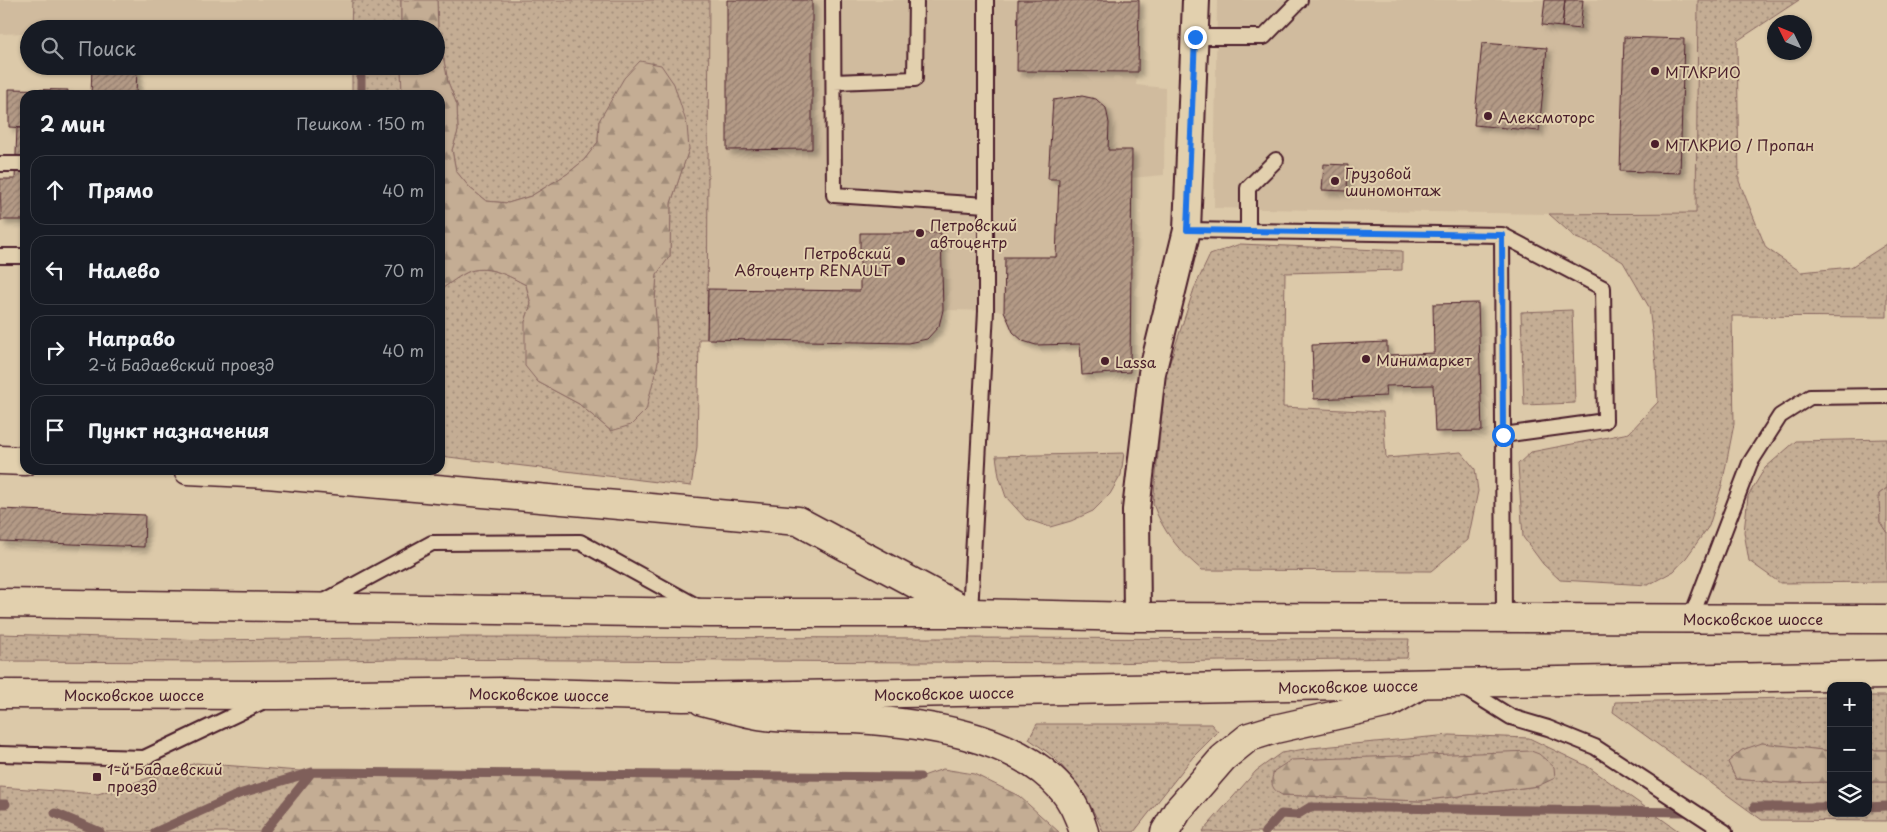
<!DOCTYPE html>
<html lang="ru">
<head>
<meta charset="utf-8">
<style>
	body { margin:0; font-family:"Playpen Sans",sans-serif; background:#20242c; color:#f1f3f6 }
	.controls { position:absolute; right:15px; bottom:15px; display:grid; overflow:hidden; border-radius:10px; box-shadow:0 1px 4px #0004 }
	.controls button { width:45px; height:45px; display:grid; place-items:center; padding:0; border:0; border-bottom:1px solid #363941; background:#171b24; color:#f1f3f6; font:25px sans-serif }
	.compass { position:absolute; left:1767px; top:15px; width:45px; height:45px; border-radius:50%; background:#171b24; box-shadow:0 1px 4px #0004; rotate:313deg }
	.stop { position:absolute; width:15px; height:15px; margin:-11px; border:4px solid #1a73e8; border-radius:50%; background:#fff }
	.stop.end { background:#1a73e8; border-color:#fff; box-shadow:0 1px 5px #0008 }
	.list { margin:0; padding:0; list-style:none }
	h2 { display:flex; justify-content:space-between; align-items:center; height:65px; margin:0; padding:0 20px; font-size:21px }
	h2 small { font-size:16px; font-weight:400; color:#9ea1a6 }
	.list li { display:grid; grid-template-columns:32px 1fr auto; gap:15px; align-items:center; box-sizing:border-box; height:70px; margin:0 10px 10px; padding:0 10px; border:1px solid #363941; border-radius:15px }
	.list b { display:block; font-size:19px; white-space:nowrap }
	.list p { margin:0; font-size:16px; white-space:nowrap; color:#9ea1a6 }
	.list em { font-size:16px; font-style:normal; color:#9ea1a6 }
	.icon { flex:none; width:28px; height:28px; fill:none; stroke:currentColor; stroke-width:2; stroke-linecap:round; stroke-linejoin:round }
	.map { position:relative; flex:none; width:1887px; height:832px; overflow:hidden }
	.search { position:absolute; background:#171b24; box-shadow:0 1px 4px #0004; left:20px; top:20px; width:425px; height:55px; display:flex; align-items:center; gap:12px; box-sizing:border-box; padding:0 18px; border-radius:28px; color:#9ea1a6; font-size:19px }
	.panel { position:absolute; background:#171b24; box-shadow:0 1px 4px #0004; left:20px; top:90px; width:425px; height:385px; border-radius:15px }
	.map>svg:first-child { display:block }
	.built { fill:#d0bb9e }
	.grass { fill:url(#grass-dots); stroke:#876660; fill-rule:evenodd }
	.forest { fill:url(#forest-firs); stroke:#876660 }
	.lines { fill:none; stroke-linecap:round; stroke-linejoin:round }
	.stream { stroke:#7f5e5a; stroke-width:9 }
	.building { fill:url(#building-hatch); stroke:#4a1f2b; filter:url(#shadow) }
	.lane-casing { stroke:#4a1f2b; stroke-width:18 }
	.street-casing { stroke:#4a1f2b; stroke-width:30 }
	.secondary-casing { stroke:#4a1f2b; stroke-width:31 }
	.highway-casing { stroke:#4a1f2b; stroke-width:31 }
	.lane { stroke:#e2d0ae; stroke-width:14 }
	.street { stroke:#e2d0ae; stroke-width:26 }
	.secondary { stroke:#e2d0ae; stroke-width:28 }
	.highway { stroke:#e2d0ae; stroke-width:28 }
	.route { stroke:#1a73e8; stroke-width:6 }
	.poi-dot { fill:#4a1f2b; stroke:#e2d0ae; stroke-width:2 }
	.labels { text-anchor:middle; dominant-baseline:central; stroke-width:4; stroke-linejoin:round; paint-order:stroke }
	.poi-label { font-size:15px; fill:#4a1f2b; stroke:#e2d0ae; text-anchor:start }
	.street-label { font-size:15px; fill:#4a1f2b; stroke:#e2d0ae }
</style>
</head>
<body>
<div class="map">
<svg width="1887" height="832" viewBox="0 0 1887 832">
	<defs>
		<pattern id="grass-dots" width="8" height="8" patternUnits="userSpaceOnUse" patternTransform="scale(1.25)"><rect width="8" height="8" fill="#c4ad94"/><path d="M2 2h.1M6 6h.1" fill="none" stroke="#a18c79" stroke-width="1.8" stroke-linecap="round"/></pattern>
		<pattern id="forest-firs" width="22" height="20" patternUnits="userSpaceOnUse" patternTransform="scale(1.25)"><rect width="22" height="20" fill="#c4ad94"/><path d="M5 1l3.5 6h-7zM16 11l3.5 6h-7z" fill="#a18c79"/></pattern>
		<pattern id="building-hatch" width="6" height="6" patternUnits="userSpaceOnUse" patternTransform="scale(1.25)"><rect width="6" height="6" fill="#b39a86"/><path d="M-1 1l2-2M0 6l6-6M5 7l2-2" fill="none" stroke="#947d6e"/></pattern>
		<filter id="shadow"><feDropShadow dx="4.5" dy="4.5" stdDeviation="2.5" flood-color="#0004"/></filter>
	</defs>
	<rect width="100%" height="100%" fill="#dcc9a9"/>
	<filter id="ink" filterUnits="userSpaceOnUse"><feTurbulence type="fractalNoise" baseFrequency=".02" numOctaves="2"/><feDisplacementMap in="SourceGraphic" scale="10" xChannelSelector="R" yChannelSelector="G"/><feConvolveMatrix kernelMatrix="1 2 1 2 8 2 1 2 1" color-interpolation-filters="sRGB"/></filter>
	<g filter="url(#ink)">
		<path class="built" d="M0 0H352L351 26 222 29H29V33L0 34Z
			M709 0H1139L1138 72 1136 85 1165 88 1164 175 1131 178 1130 372 1082 375 1080 344 1036 345 1023 341 1013 332 1004 311 943 310 939 326 927 339 908 343 707 339Z
			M1217 0H1698L1696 213 1549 214 1214 208Z"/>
		<path class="grass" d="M352 0H401V29H351Z
			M437 0H709L707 339H699L697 447 691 486 440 456V290C449 284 460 275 470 271 490 265 509 276 526 285L531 304 525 322 538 382 579 404 611 431 658 362 655 301 657 273 670 256 671 203 689 149 599 121 598 142 584 160 567 174 531 196 508 203 486 201 470 188 456 171 452 150 458 131 457 105 448 82 438 29Z
			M1698 0H1799L1737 41 1739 181 1766 248 1801 272 1851 267 1887 244V317L1732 316 1734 424 1722 485 1709 526 1686 558 1674 571 1648 585 1560 580 1543 564 1523 537 1518 464 1531 452 1629 433 1658 402 1656 364 1649 307 1623 262 1597 246 1576 238 1549 214 1696 213Z
			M352 66H401L402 95H352Z
			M1240 244 1402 251V270L1285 273 1283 407 1383 412 1386 458 1461 452 1475 469 1478 491 1468 540 1431 571 1202 570C1179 551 1163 532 1153 504L1166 374 1194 289 1210 255Z
			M1572 310 1575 403 1524 405 1521 312Z
			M1887 439V488L1879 494 1880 522 1887 533V582L1780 583 1749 561 1744 532 1748 496 1765 468 1796 441Z
			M1124 453 1121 475 1110 494 1093 511 1071 521 1050 527 1026 519 1006 497 999 476 996 456Z
			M0 634 209 640 457 637 1409 639 1407 658 1097 663 399 659 209 662 0 661Z
			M1868 696H1887V750H1868Z
			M1831 697V751L1794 747 1742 750 1728 762 1736 779 1782 783 1831 782V813H1868V782H1887V821L1762 820 1613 712 1615 702Z
			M1037 724H1211L1218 732 1193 757 1134 832H1103C1092 805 1075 778 1054 758 1047 751 1037 745 1029 739Z
			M1450 735 1529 738 1587 766 1680 832H1202L1256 771 1281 753 1311 748ZM1538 786 1420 801 1282 795Z
			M196 763 312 772 264 832H0V787L98 794Z"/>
		<path class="forest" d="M401 0H437L438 29 448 82 457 105 458 131 452 150 456 171 470 188 486 201 508 203 531 196 567 174 584 160 598 142 599 121 624 78 640 61 661 65 674 84 687 125 689 149 671 203 670 256 657 274 655 301 658 362 646 410 631 425 611 431 579 404 538 382 525 366V322L531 304 526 285C509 276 490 265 470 271 460 275 449 284 440 290V95H402L401 66H436V29H401Z
			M1887 488V533L1880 522 1879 494Z
			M1762 743 1831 751V782L1782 783 1736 779 1728 762 1742 750Z
			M1868 750H1887V782H1868Z
			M1531 751 1539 754 1554 767 1555 778 1538 786 1420 801 1282 795C1271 789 1270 783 1274 771L1291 760Z
			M943 769 974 774 1019 796 1059 832H264L312 772 920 777Z"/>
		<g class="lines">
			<path class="stream" d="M361 77V95
				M0 804H6
				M1754 807H1831
				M1868 807 1887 806
				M55 813 100 832
				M155 832 239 794 312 772 920 777
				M264 832 312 772
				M1265 832 1281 814 1297 815 1310 807 1685 812"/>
		</g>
		<path class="building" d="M727 0H812V149L727 150Z
			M1018 0H1139L1138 72 1017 71Z
			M1545 0H1565L1562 27 1542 25Z
			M1565 0H1583L1580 29 1562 27Z
			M1624 37 1684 39 1680 173 1620 171Z
			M1482 43 1547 48 1539 131 1474 125Z
			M92 66H137L136 95H91Z
			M9 89 68 90 67 95H25V128L9 127Z
			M1082 96 1096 99 1106 108 1109 123 1108 150H1132L1130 372 1082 375 1080 344 1036 345 1023 341 1013 332 1004 311 1005 257H1056L1059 179H1048L1053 100Z
			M17 128H25V220H1L0 179H15Z
			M1324 164 1348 165 1347 191 1322 190Z
			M860 233H941L943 310 939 326 927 339 908 343 707 339 708 289 860 291Z
			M1478 303 1482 431 1435 432 1433 385 1385 386 1386 396 1314 399 1312 345 1387 342V355L1434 353 1433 304Z
			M0 509 145 515 144 547 0 541Z"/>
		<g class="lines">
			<g class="lane-casing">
				<path id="lane" d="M833 0 834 195 986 205
					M1195 37H1264L1300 0
					M834 82 915 79 916 0
					M0 164H25
					M1187 230 1502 235 1603 288 1605 421 1503 435
					M1248 232V188L1276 160
					M1502 235 1504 619
					M0 256H25
					M323 602 432 543 580 542 700 608
					M970 613 986 311V0
					M1691 618 1750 463 1780 416 1810 397 1887 396
					M1461 686 1511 717 1548 728 1595 747 1725 832
					M0 754 144 758 264 701"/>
			</g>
			<g class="street-casing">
				<path id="street" d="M1137 617 1136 510 1152 373 1187 230 1196 0"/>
			</g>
			<g class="secondary-casing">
				<path id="secondary" d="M0 460 25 461
					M188 470 267 474 798 521 970 613
					M702 701C723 706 744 713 765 716 794 720 826 718 855 719 923 723 1015 735 1062 789 1073 801 1079 816 1084 832
					M1165 832 1178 810 1223 758 1249 737 1275 729 1389 703 1420 685"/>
			</g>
			<g class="highway-casing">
				<path id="highway" d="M0 603 710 613H970L1137 617 1887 619
					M0 694 278 695 504 692 683 697 1887 675"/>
			</g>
			<use href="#lane" class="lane"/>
			<use href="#street" class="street"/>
			<use href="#secondary" class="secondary"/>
			<use href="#highway" class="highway"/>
		</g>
	</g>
	<g class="lines" filter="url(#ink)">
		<path class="route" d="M1195 37 1187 230 1502 235 1503 435"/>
	</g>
	<g class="poi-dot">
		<circle cx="1655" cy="71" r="5"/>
		<circle cx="1488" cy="116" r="5"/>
		<circle cx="1655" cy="144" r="5"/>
		<circle cx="1335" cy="181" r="5"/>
		<circle cx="920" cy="233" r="5"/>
		<circle cx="901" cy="261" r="5"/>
		<circle cx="1366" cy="359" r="5"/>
		<circle cx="1105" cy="361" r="5"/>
		<rect x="92" y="772" width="10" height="10" rx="2.5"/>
	</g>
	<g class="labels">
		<g class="poi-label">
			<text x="1665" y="71">МТЛКРИО</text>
			<text x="1498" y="116">Алексмоторс</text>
			<text x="1665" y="144">МТЛКРИО / Пропан</text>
			<text x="1345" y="172">Грузовой<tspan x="1345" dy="17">шиномонтаж</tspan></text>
			<text x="930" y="224">Петровский<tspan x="930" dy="17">автоцентр</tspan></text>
			<text x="891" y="252" text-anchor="end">Петровский<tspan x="891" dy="17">Автоцентр RENAULT</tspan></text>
			<text x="1376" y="359">Минимаркет</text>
			<text x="1115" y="361">Lassa</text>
			<text x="107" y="768">1-й Бадаевский<tspan x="107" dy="17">проезд</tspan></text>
		</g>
		<g class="street-label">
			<text x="1753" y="618">Московское шоссе</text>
			<text transform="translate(1348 686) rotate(-1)">Московское шоссе</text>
			<text transform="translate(944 693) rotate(-1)">Московское шоссе</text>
			<text x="134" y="694">Московское шоссе</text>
			<text transform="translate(539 694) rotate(1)">Московское шоссе</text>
		</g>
	</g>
</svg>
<div class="controls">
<button>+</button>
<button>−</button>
<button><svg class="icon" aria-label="layers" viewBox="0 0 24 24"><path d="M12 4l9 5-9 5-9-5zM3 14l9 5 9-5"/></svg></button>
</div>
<svg class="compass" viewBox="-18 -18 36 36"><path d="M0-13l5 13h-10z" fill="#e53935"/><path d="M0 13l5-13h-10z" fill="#9ea1a6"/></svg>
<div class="stop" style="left:1503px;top:435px"></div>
<div class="stop end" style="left:1195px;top:37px"></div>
<div class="search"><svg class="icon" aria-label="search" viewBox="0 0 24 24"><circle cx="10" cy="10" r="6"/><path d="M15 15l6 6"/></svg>Поиск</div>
<section class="panel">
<h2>2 мин<small>Пешком · 150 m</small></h2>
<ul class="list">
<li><svg class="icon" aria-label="ahead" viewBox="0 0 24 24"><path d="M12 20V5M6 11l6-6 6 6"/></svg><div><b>Прямо</b></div><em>40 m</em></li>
<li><svg class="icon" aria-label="left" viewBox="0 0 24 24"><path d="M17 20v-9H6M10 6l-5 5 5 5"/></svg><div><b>Налево</b></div><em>70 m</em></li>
<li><svg class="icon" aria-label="right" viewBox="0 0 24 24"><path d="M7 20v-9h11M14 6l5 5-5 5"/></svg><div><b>Направо</b><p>2-й Бадаевский проезд</p></div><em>40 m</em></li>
<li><svg class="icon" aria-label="arrive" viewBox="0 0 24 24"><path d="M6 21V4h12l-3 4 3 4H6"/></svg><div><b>Пункт назначения</b></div></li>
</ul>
</section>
</div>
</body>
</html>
